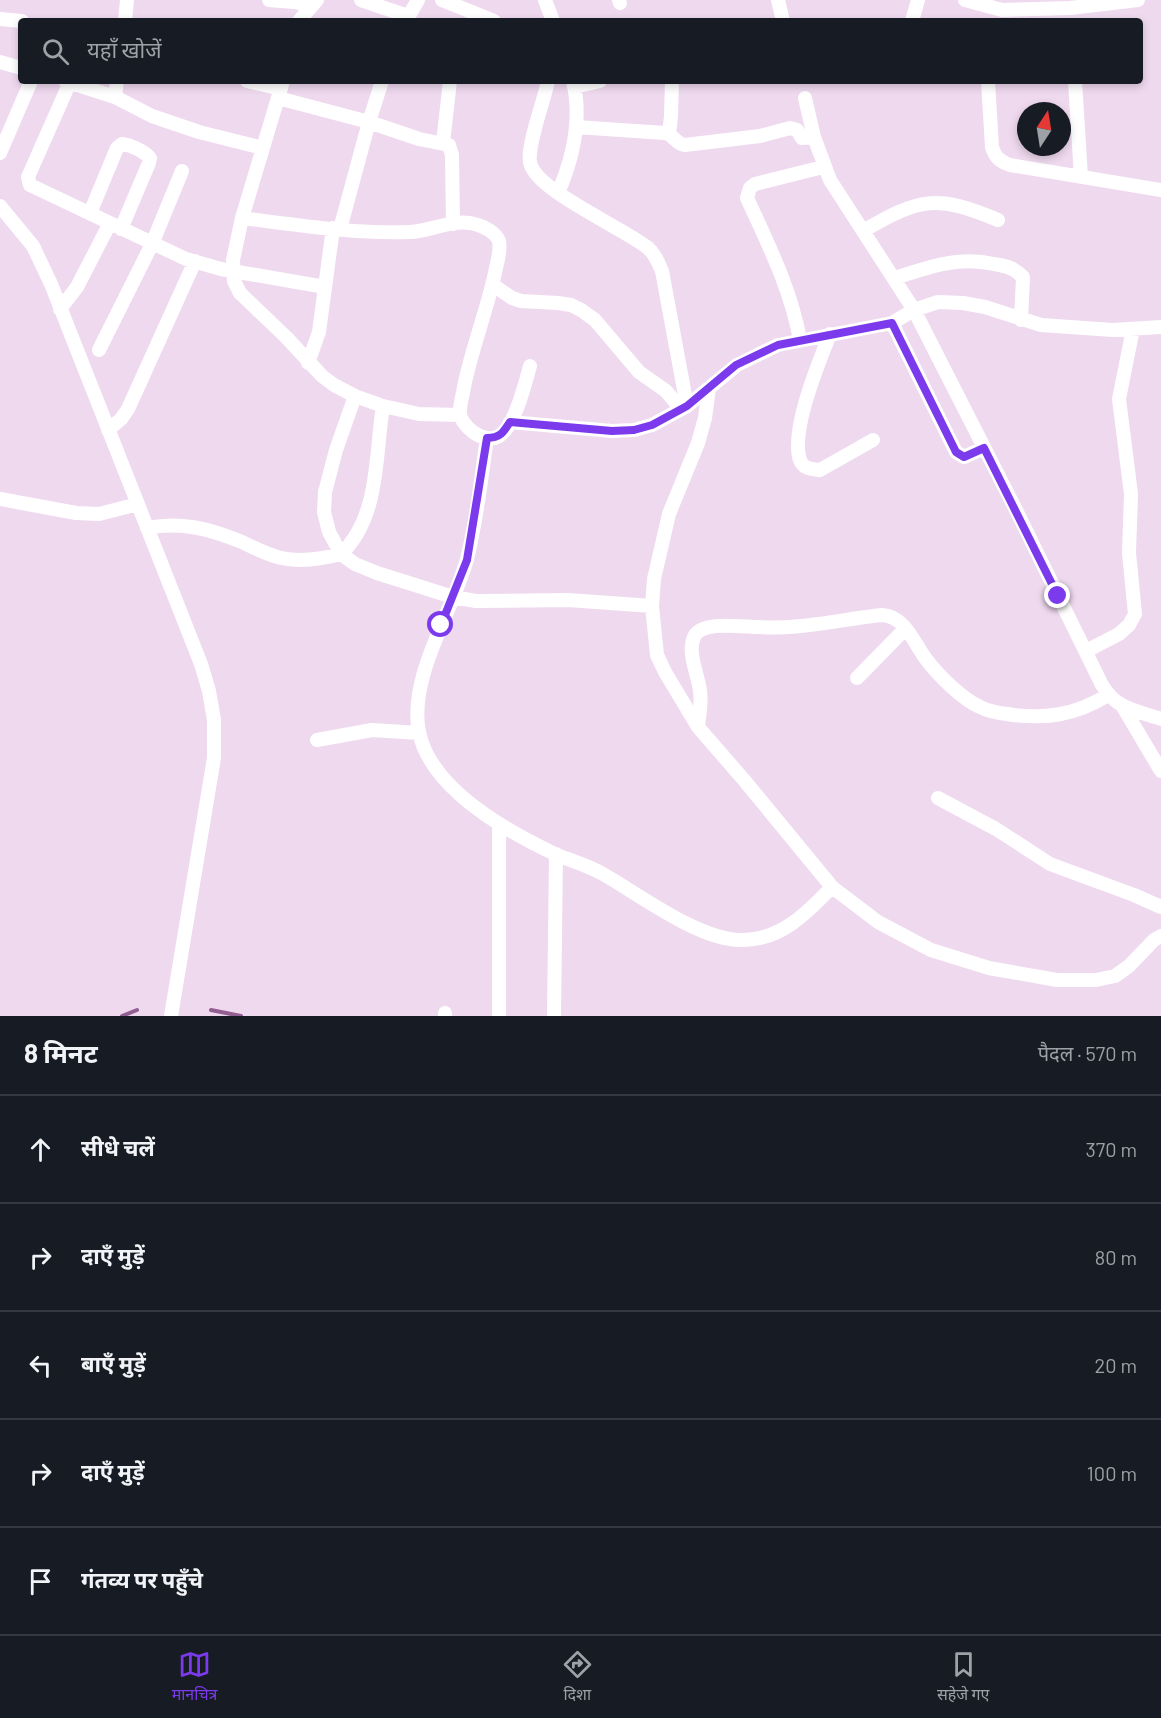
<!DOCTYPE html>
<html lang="hi">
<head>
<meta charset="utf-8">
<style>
	body { margin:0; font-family:Barlow,"Noto Sans Devanagari",sans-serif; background:#20242c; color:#f1f3f6 }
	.compass { position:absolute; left:1017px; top:102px; width:54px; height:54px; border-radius:50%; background:#171b24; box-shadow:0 3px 9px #0003; rotate:12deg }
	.stop { position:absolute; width:18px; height:18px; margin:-14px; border:4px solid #7c3aed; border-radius:50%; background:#fff }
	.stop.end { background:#7c3aed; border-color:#fff; box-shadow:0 2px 6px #0008 }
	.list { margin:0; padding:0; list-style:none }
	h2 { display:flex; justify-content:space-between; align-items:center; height:78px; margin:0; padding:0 24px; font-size:26px }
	h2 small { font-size:20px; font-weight:400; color:#9ea1a6 }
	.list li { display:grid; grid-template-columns:39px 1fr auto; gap:18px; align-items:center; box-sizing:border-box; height:108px; padding:0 24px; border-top:2px solid #363941 }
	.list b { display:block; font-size:22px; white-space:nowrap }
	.list em { font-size:20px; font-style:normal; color:#9ea1a6 }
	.icon { flex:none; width:33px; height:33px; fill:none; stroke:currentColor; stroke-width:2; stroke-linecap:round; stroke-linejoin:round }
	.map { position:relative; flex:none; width:1161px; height:1016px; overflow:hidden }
	.search { position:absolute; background:#171b24; box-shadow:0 3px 9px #0003; left:18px; right:18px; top:18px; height:66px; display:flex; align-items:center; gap:15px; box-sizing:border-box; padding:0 21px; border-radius:6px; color:#9ea1a6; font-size:22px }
	.sheet { height:618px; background:#171b24 }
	nav { display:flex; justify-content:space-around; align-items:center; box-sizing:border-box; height:84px; border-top:2px solid #363941; background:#171b24; font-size:16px; color:#9ea1a6 }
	nav a { display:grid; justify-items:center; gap:3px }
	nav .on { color:#7c3aed }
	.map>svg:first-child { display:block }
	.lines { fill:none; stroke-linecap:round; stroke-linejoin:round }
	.stream { stroke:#925f93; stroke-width:4 }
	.minor { stroke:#fff; stroke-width:14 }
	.route { stroke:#7c3aed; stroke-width:8 }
</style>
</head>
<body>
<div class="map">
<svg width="1161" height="1016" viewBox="0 0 1161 1016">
	<rect width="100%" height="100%" fill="#efd9ef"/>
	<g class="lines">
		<path class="stream" d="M211 1010 241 1016
			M122 1016 137 1010"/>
		<path class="minor" d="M269 0 294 2 312 6
			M361 0 408 16
			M442 0 494 21
			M545 0 553 21
			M619 0 620 3
			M778 0 783 21
			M965 0 1002 10 1070 8 1138 0
			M0 19 22 21
			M125 21 127 0
			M299 21 317 0
			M406 21 418 0
			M912 21 918 0
			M0 62 21 68
			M65 81 115 97 152 116 199 132 263 148
			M247 81 281 89
			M283 81 242 218 233 260 234 281 240 293 287 338 322 376 334 385 355 396 383 406 419 414 460 415
			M548 81C544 101 527 145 530 162 534 190 624 228 648 248 655 254 658 262 662 271L687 406
			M988 81 992 147C995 157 999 161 1010 165L1161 190
			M1075 81 1081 177
			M70 82 28 177 30 185 186 259 221 269 325 287
			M574 87 600 81
			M115 97 117 81
			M278 98 369 122 419 139 449 145 452 155 453 224
			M805 98 814 137 830 180 914 310 1016 510 1102 685C1117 710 1136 710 1161 719
			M576 127 665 133C674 135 676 144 685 145L760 136 790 128 797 130 802 138 814 137
			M669 134 671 116 672 81
			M443 143 450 81
			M0 153 31 81
			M558 193C573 158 582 118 573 81
			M0 206 33 246 51 284 201 664 209 691 214 720V758L171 1016
			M90 213 117 148 122 144C131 145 144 151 150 158L149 163 121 229
			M242 218C298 225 354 234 410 232 432 231 456 217 478 225 485 227 496 233 499 241 501 249 498 260 496 268 488 308 472 347 464 387 463 395 459 406 460 414 461 421 468 428 473 432 480 437 491 441 499 436 515 426 525 384 530 366
			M340 229 369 122 382 81
			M863 231C920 198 936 194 998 220
			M895 278C928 267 959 256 994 264 1006 266 1015 268 1023 277L1021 320
			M493 285 512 298 521 301 558 303 571 305 581 310 595 320 639 372 666 391 681 409
			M60 309 77 287 110 223
			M892 323 956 452 964 457 984 448
			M830 334C819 362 790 431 800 460 803 469 812 469 820 470L873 440
			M800 340C791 289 768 244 747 198L750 188 755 184 823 167
			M99 350 152 244 182 171
			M308 363 319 332 333 228
			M709 388 705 418 698 443 669 514 654 579 652 606 657 655 665 672 698 727 744 780 832 887 878 922 931 950 989 968 1057 980H1096L1115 976 1129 966 1154 940 1161 936
			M355 396 336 450 325 492 324 512 329 532 341 554 355 564 377 573 453 597 476 601 568 600 652 606
			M510 422 612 431 634 430 652 425 687 406 737 365 778 345 892 323 914 310 938 302 963 303 985 307 1041 325 1113 330 1161 327
			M108 430 121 419 128 409 195 261
			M487 438C481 478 477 520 467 559 453 611 408 677 419 732 431 790 508 832 557 855 572 861 589 866 603 874 640 895 699 940 741 940 780 941 807 913 832 887
			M0 499 76 513 99 514 138 504
			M147 528C181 521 210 529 242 542 254 548 268 555 281 558 300 562 322 559 341 554 380 517 375 455 383 406
			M1086 651 1119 634 1129 625 1135 614 1129 553 1131 494 1119 399 1133 329
			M857 678 905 629
			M1123 707 1161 771
			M698 727C699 715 702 703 700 691 698 674 687 653 694 637 701 620 743 627 759 627 797 630 844 619 882 615 905 616 914 643 926 659 938 675 962 699 980 707 988 711 998 713 1007 714 1044 720 1076 715 1108 695
			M317 740 372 730 419 733
			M938 798 996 829 1050 864 1134 895 1161 907
			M499 824V1016
			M445 1016V1013
			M554 1016 556 854"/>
	</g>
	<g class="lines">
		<path class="route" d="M441 625 467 560 487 438C500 438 503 433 510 422L612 431 634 430 652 425 687 406 736 365 778 345 892 323 956 452 964 457 984 448 1058 596"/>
	</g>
</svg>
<svg class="compass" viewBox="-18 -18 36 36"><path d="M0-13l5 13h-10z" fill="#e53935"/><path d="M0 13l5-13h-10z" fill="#9ea1a6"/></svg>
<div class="stop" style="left:441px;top:625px"></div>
<div class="stop end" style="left:1058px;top:596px"></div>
<div class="search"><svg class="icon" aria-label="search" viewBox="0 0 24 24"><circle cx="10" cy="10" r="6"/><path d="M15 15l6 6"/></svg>यहाँ खोजें</div>
</div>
<section class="sheet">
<h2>8 मिनट<small>पैदल · 570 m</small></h2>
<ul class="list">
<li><svg class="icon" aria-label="ahead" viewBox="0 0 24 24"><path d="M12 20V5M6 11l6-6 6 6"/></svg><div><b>सीधे चलें</b></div><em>370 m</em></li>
<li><svg class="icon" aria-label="right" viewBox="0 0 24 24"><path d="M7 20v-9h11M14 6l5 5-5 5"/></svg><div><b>दाएँ मुड़ें</b></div><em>80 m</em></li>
<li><svg class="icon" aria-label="left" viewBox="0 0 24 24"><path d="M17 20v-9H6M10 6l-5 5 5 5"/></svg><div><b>बाएँ मुड़ें</b></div><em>20 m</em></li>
<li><svg class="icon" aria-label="right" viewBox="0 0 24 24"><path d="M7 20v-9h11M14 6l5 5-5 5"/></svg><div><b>दाएँ मुड़ें</b></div><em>100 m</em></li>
<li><svg class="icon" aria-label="arrive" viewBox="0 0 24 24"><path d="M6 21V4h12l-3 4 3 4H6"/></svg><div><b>गंतव्य पर पहुँचे</b></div></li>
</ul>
</section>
<nav>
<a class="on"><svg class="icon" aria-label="map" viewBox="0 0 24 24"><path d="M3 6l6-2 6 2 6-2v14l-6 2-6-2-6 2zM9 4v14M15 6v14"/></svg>मानचित्र</a>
<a><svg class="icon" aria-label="directions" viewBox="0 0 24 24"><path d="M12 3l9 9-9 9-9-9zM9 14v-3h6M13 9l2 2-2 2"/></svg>दिशा</a>
<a><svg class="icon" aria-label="saved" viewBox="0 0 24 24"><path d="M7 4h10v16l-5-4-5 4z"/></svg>सहेजे गए</a>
</nav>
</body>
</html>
